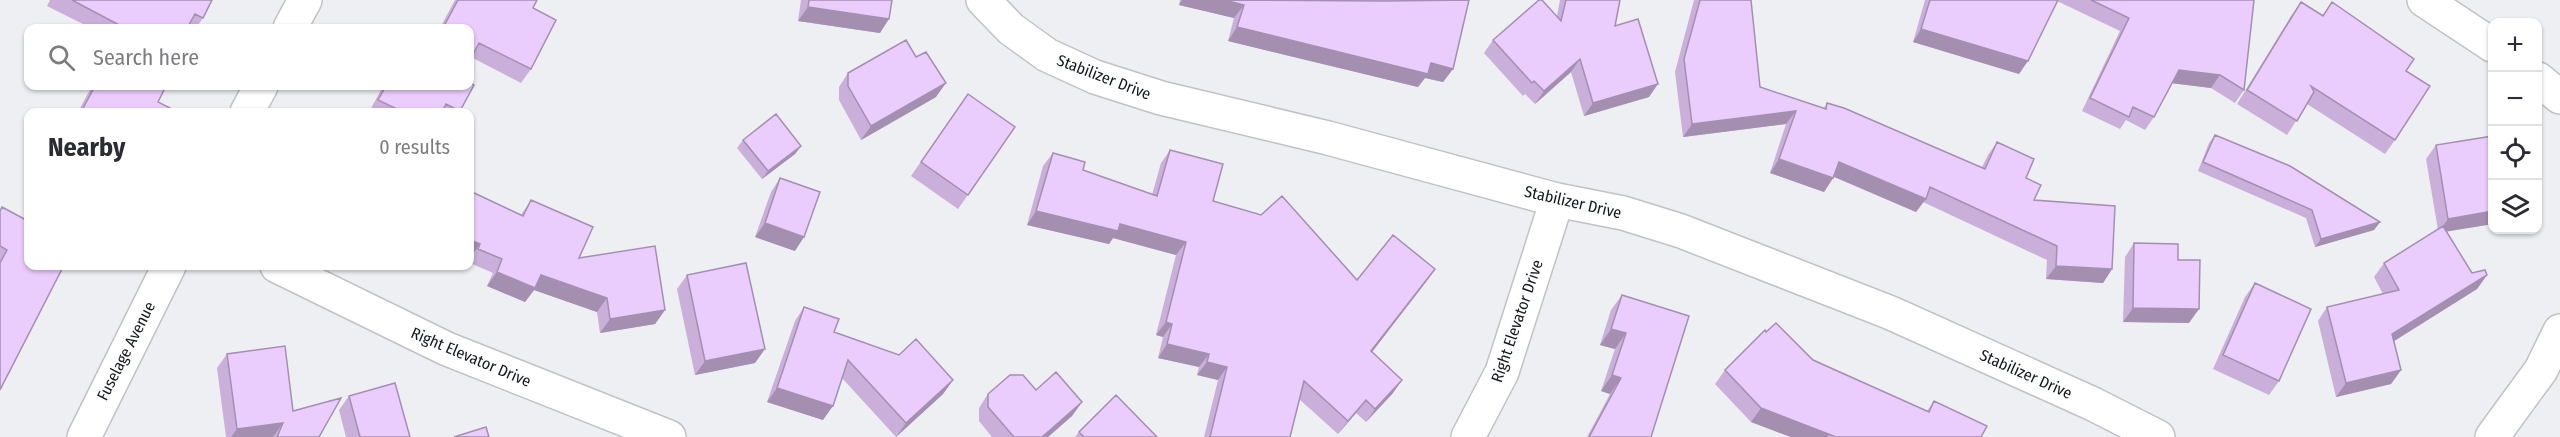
<!DOCTYPE html>
<html lang="en">
<head>
<meta charset="utf-8">
<style>
	body { margin:0; font-family:"Fira Sans Condensed",sans-serif; background:#f7f7f7; color:#2b2b33 }
	.controls { position:absolute; right:18px; top:18px; display:grid; overflow:hidden; border-radius:12px; box-shadow:0 2px 4px #0004 }
	.controls button { width:54px; height:54px; display:grid; place-items:center; padding:0; border:0; border-bottom:2px solid #e1e1e2; background:#fff; color:#2b2b33; font:30px sans-serif }
	.list { margin:0; padding:0; list-style:none }
	h2 { display:flex; justify-content:space-between; align-items:center; height:78px; margin:0; padding:0 24px; font-size:26px }
	h2 small { font-size:20px; font-weight:400; color:#7c7c81 }
	.icon { flex:none; width:33px; height:33px; fill:none; stroke:currentColor; stroke-width:2; stroke-linecap:round; stroke-linejoin:round }
	.map { position:relative; flex:none; width:2560px; height:437px; overflow:hidden }
	.search { position:absolute; background:#fff; box-shadow:0 2px 4px #0004; left:24px; top:24px; width:450px; height:66px; display:flex; align-items:center; gap:15px; box-sizing:border-box; padding:0 21px; border-radius:12px; color:#7c7c81; font-size:22px }
	.panel { position:absolute; background:#fff; box-shadow:0 2px 4px #0004; left:24px; top:108px; width:450px; height:162px; border-radius:12px }
	.map>svg:first-child { display:block }
	.lines { fill:none; stroke-linecap:round; stroke-linejoin:round }
	.minor-casing { stroke:#c1c2c4; stroke-width:36 }
	.minor { stroke:#fff; stroke-width:33 }
	.wall { fill:#c9afda }
	.shaded-wall { fill:#a48fb1 }
	.building { fill:#eaccfd; stroke:#a48fb1; stroke-width:1.5 }
	.labels { text-anchor:middle; dominant-baseline:central; stroke-width:5; stroke-linejoin:round; paint-order:stroke }
	.street-label { font-size:16px; fill:#171819; stroke:#fcfdff }
</style>
</head>
<body>
<div class="map">
<svg width="2560" height="437" viewBox="0 0 2560 437">
	<rect width="100%" height="100%" fill="#eeeff2"/>
	<g class="lines">
		<g class="minor-casing">
			<path id="minor" d="M983 0 1011 29 1047 55 1095 77 1161 98 1328 138 1557 200 1623 213 1681 231 1891 313 2093 404 2158 437
				M2424 0 2492 45
				M290 28 305 0
				M2538 79 2560 97
				M247 112 261 86
				M277 266 447 349 669 437
				M84 437 169 266
				M1468 437 1502 372 1557 200
				M2492 437 2541 370 2560 331"/>
		</g>
		<use href="#minor" class="minor"/>
	</g>
	<path class="wall" d="M50 0H212L203 18 196 28H91L47 6Z
		M455 0H537L533 8 531 69 521 83 471 57 470 28H440Z
		M801 0H892L880 33 798 21Z
		M1180 0H1469L1453 69 1443 82 1425 78 1418 87 1228 41 1234 18 1179 5Z
		M1560 0H1620L1615 26 1649 97 1584 116 1571 72 1535 104 1525 94 1523 96 1484 53 1493 40 1557 16Z
		M1694 0H1751L1760 87 1824 108 1827 103 1982 167 1988 155 1997 142 2026 178 2034 200 2112 269 2103 283 2046 279 2047 260 1923 202 1916 212 1834 177 1824 192 1770 173 1786 124 1683 137 1675 72Z
		M1925 0H2254L2244 90 2235 103 2211 88 2172 83 2154 117 2145 130 2126 120 2120 129 2082 111 2120 31 2057 1 2019 74 1913 42Z
		M2301 2 2323 15 2332 2 2406 71 2395 140 2385 154 2307 104 2287 135 2237 104 2291 16Z
		M848 73 936 97 861 140 839 100V87Z
		M474 85 459 112H369L381 90 372 86Z
		M92 86H166L158 102 167 112H78Z
		M968 94 1015 127 958 209 911 176Z
		M2215 135 2380 222 2374 230 2315 247 2306 218 2198 171 2209 143Z
		M743 140 801 146 795 154 762 179 737 148Z
		M2436 145 2493 224 2446 231 2472 273 2487 275 2477 289 2394 341 2401 370 2391 384 2336 397 2318 321 2327 307 2383 294 2374 277 2384 263 2438 230 2426 159Z
		M1170 150 1213 201 1357 280 1435 269 1372 352 1393 393 1366 422 1356 413 1338 434 1299 399 1290 437H1204L1218 380 1197 375 1199 367 1158 358 1163 337 1156 335 1176 255 1113 238 1109 244 1027 225 1043 166 1053 153 1083 170 1152 195 1161 163Z
		M780 178 795 251 755 237 771 192Z
		M470 191 521 215 531 200 579 258 665 310 655 324 600 333 597 312 534 290 525 302 487 286 493 273 470 263Z
		M0 210 28 221 0 390Z
		M2134 243 2178 260 2189 323 2123 322 2125 257Z
		M687 275 755 363 695 375 677 289Z
		M2255 283 2279 381 2269 395 2213 369 2245 297Z
		M1622 295 1651 437H1587L1610 394 1601 391 1615 349 1600 345 1611 310Z
		M804 307 834 332 953 380 943 394 896 437 842 378 823 420 767 402 795 321Z
		M1766 332 1813 360 1927 411 1934 401 1981 437H1791L1751 422 1715 384 1725 370Z
		M227 354 293 411 319 437H226L217 368Z
		M1036 390 1082 402 1072 416 1048 437H992L979 421V408L988 394Z
		M349 396 410 437H346L339 410Z
		M1079 432 1157 437H1075Z"/>
	<path class="shaded-wall" d="M1182 0H1224L1244 5 1234 18 1179 5Z
		M808 7 889 19 880 33 798 21Z
		M1237 27 1431 63 1453 69 1443 82 1425 78 1418 87 1228 41Z
		M1921 29 2028 61 2019 74 1913 42Z
		M1580 59 1571 72 1535 104 1544 91Z
		M2179 70 2220 75 2211 88 2170 83Z
		M946 83 936 97 861 140 871 126Z
		M1658 84 1649 97 1584 116 1593 103Z
		M1796 111 1786 124 1683 137 1692 124Z
		M801 146 795 154 762 179 768 171Z
		M1779 159 1833 178 1824 192 1770 173Z
		M1839 162 1926 199 1916 212 1830 175Z
		M1036 211 1120 224 1186 242 1176 255 1113 238 1109 244 1027 225Z
		M2493 211V224L2438 233 2448 219Z
		M2380 222 2374 230 2315 247 2321 239Z
		M765 223 804 237 795 251 755 237Z
		M470 240 480 244 470 258Z
		M2056 266 2112 269 2103 283 2046 279Z
		M1435 269 1426 282 1362 365 1371 351Z
		M497 272 541 275 607 298 597 312 534 290 525 302 487 286Z
		M2487 275 2477 289 2383 348 2392 334Z
		M2133 308 2199 309 2189 323 2123 322Z
		M665 310 655 324 600 333 610 319Z
		M1166 322 1172 324 1163 337 1156 335Z
		M1611 329 1626 333 1615 349 1600 345Z
		M1167 344 1209 354 1199 367 1158 358Z
		M765 349 755 363 695 375 705 361Z
		M1207 362 1227 367 1218 380 1197 375Z
		M2401 370 2391 384 2336 397 2346 383Z
		M1612 375 1621 378 1610 394 1601 391Z
		M953 380 943 394 896 437 906 423Z
		M1402 380 1393 393 1366 422 1375 409Z
		M777 388 833 406 823 420 767 402Z
		M1366 400 1356 413 1338 434 1348 421Z
		M1082 402 1072 416 1048 437H1042Z
		M1761 408 1830 434 1827 437H1791L1751 422Z
		M283 423 273 437H231L237 429Z"/>
	<path class="building" d="M72 0H212L203 18 195 14 187 28H123V27Z
		M458 0H537L533 8 556 20 531 69 479 43 470 60V28H443Z
		M809 0H892L889 19 808 7Z
		M1224 0 1385 1 1469 0 1453 69 1431 63 1428 74 1237 27 1244 5Z
		M1539 0H1542L1561 21 1566 0H1620L1615 26 1638 19 1658 84 1593 103 1580 59 1544 91 1534 81 1532 83 1493 40Z
		M1700 0H1751L1760 87 1826 109 1827 103 1844 108 1985 169 1997 142 2034 159 2026 178 2041 185 2034 200 2115 206 2112 269 2056 266 2057 246 1930 187 1926 199 1839 162 1833 178 1779 159 1796 111 1692 124 1684 59Z
		M1930 0H2058L2028 61 1921 29Z
		M2091 0H2254L2244 90 2220 75 2179 70 2154 117 2133 107 2129 117 2090 98 2129 18Z
		M2301 2 2323 16 2332 2 2414 59 2406 71 2430 86 2395 140 2311 86 2314 92 2297 121 2247 90Z
		M906 40 916 57 926 52 946 83 871 126 848 86V73Z
		M470 83 474 85 460 111 446 104 442 112H403L378 100 386 86H470Z
		M95 86H166L158 102 170 108 167 112H81Z
		M968 94 1015 127 968 195 921 162Z
		M776 114 801 146 768 171 743 140Z
		M2215 135 2290 166 2380 222 2321 239 2312 210 2203 162Z
		M2493 136V211L2448 219 2436 145Z
		M1170 150 1223 164 1213 201 1261 215 1282 196 1357 280 1393 235 1435 269 1371 351 1402 380 1375 409 1366 400 1348 421 1304 381 1290 437H1210L1227 367 1207 362 1209 354 1167 344 1172 324 1166 322 1186 242 1120 224 1118 231 1036 211 1053 153 1085 162 1083 170 1157 196Z
		M780 178 820 192 804 237 765 223Z
		M470 191 523 216 531 200 593 227 579 258 655 246 665 310 610 319 607 298 541 275 535 288 497 272 502 259 478 249 480 244 470 240Z
		M2 207 28 221V266H61L63 267 0 390V263L7 250 0 246V211Z
		M2443 226 2472 273 2485 270 2487 275 2392 334 2401 370 2346 383 2327 307 2399 290 2384 263Z
		M2134 243 2178 244V260H2200L2199 309 2133 308Z
		M746 263 765 349 705 361 687 275Z
		M2255 283 2311 309 2279 381 2223 355Z
		M1622 295 1689 316 1651 437H1589L1621 378 1612 375 1626 333 1611 329Z
		M804 307 839 319 834 332 899 355 916 339 953 380 906 423 848 360 833 406 777 388Z
		M1776 323 1813 360 1929 412 1934 401 1987 426 1981 437H1836L1761 408 1725 370 1765 330 1766 332Z
		M285 346 293 411 341 398 319 437H277L283 423 237 429 227 354Z
		M1056 372 1082 402 1042 437H1014L988 407V394L1010 375H1023L1036 390Z
		M395 383 410 437H360L349 396Z
		M1116 395 1157 437H1084L1079 432Z
		M486 427 489 437H454Z"/>
	<g class="labels">
		<g class="street-label">
			<text transform="translate(1104 77) rotate(21)">Stabilizer Drive</text>
			<text transform="translate(1573 202) rotate(13)">Stabilizer Drive</text>
			<text transform="translate(1517 321) rotate(-71)">Right Elevator Drive</text>
			<text transform="translate(126 351) rotate(-63)">Fuselage Avenue</text>
			<text transform="translate(471 357) rotate(23)">Right Elevator Drive</text>
			<text transform="translate(2026 374) rotate(24)">Stabilizer Drive</text>
		</g>
	</g>
</svg>
<div class="controls">
<button>+</button>
<button>−</button>
<button><svg class="icon" aria-label="locate" viewBox="0 0 24 24"><circle cx="12" cy="12" r="6"/><path d="M12 2v4M12 18v4M2 12h4M18 12h4"/></svg></button>
<button><svg class="icon" aria-label="layers" viewBox="0 0 24 24"><path d="M12 4l9 5-9 5-9-5zM3 14l9 5 9-5"/></svg></button>
</div>
<div class="search"><svg class="icon" aria-label="search" viewBox="0 0 24 24"><circle cx="10" cy="10" r="6"/><path d="M15 15l6 6"/></svg>Search here</div>
<section class="panel">
<h2>Nearby<small>0 results</small></h2>
<ul class="list">
</ul>
</section>
</div>
</body>
</html>
